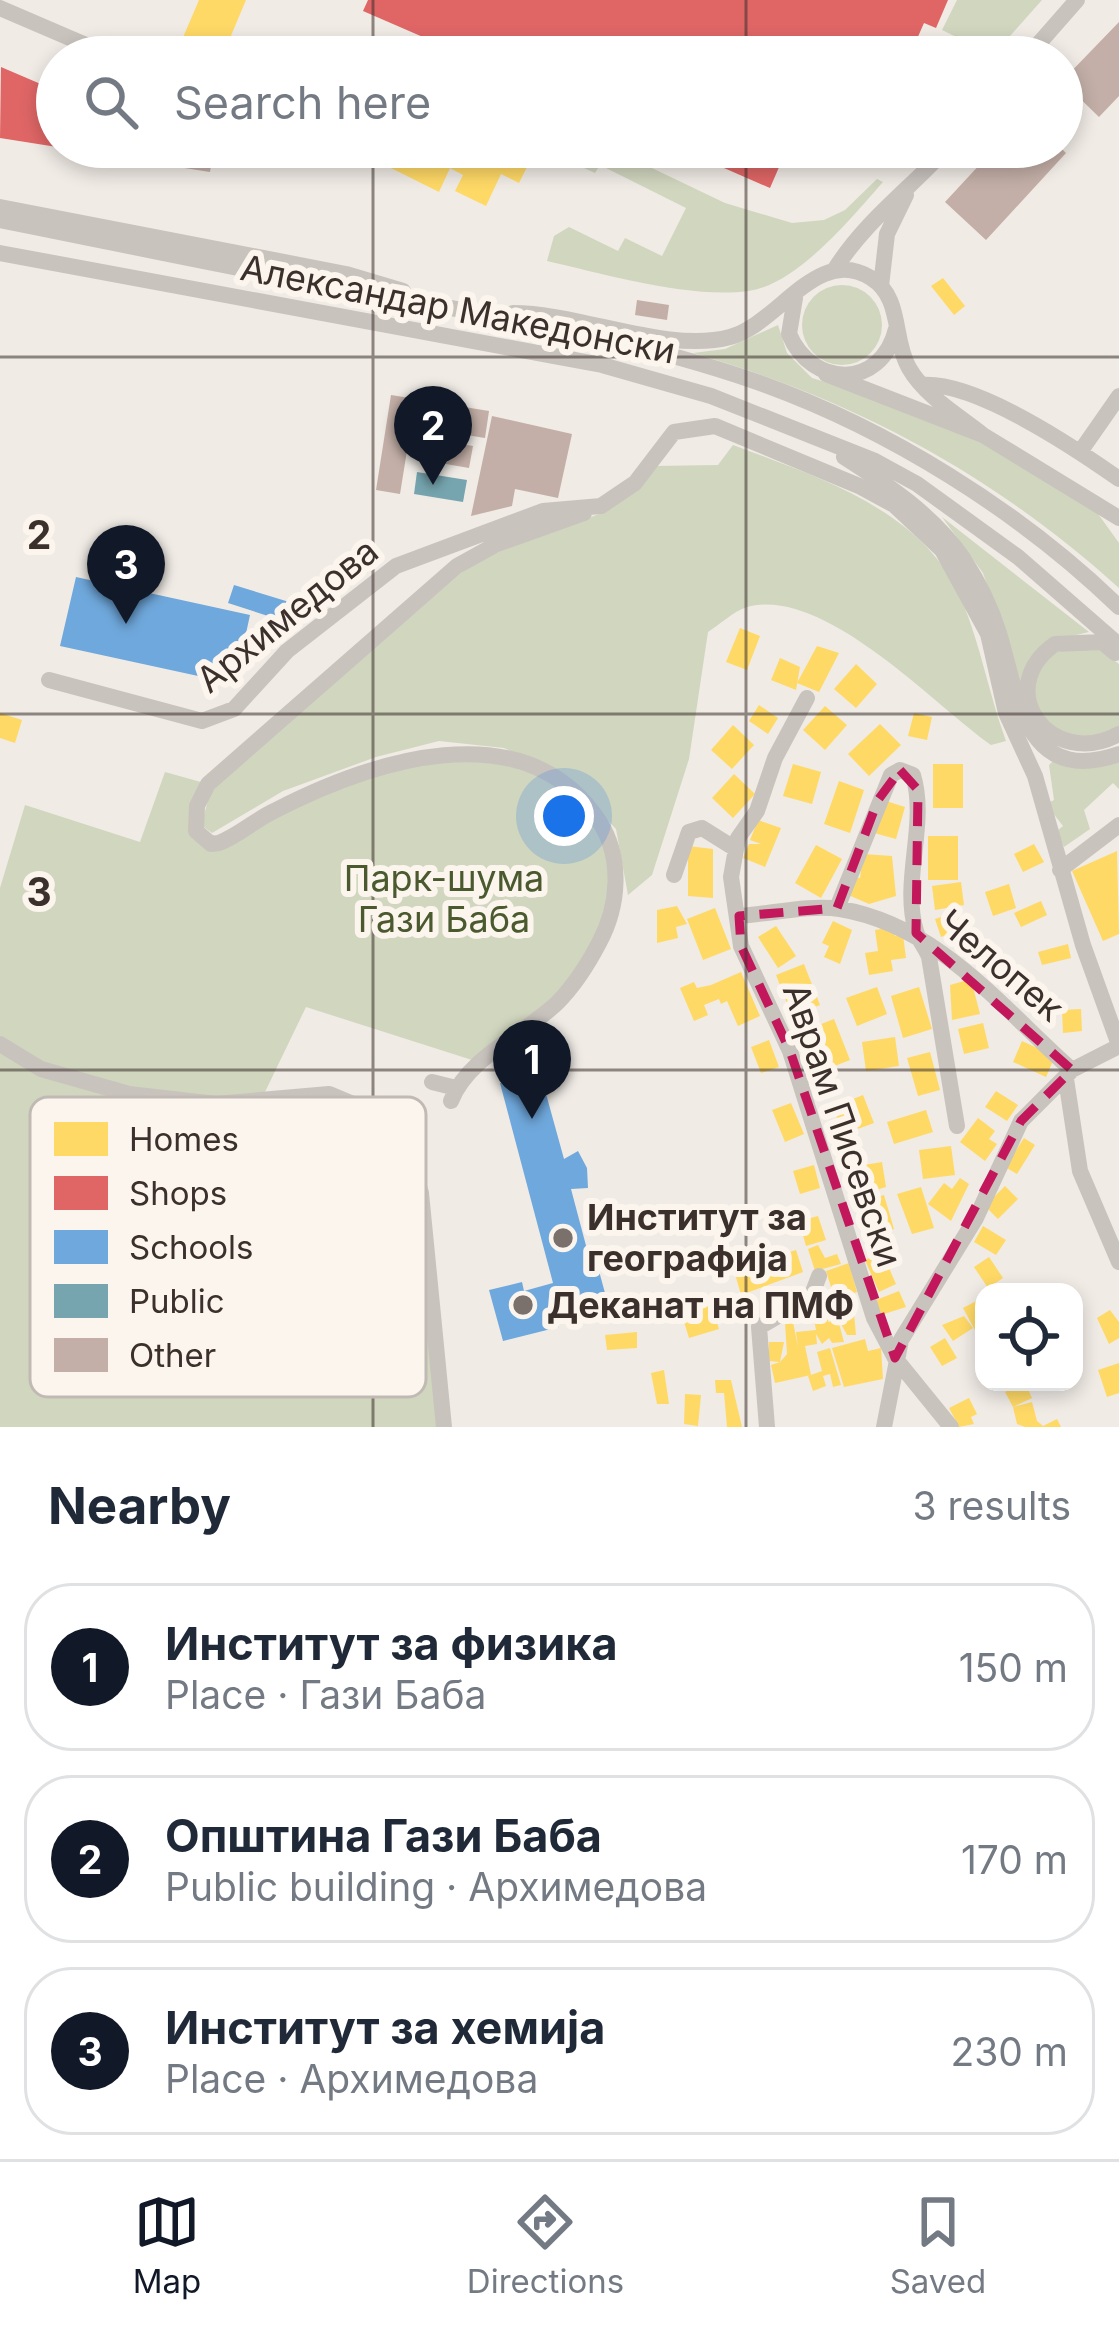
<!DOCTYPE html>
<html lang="en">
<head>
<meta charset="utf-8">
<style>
	body { margin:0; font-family:Inter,sans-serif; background:#f6f6f7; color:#1f2937 }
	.controls { position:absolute; right:36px; bottom:36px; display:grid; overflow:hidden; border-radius:24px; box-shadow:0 6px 18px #0003 }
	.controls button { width:108px; height:108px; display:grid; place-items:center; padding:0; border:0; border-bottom:3px solid #e0e1e3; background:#fff; color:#1f2937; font:60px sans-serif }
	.you { position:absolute; left:564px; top:816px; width:42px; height:42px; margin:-30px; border:9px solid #fff; border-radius:50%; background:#1a73e8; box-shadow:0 0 0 18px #1a73e833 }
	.badge { display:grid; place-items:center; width:78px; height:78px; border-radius:50%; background:#111827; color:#fff; font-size:39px; font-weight:700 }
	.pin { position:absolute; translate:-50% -99px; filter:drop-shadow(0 3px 6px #0008) }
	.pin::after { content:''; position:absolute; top:63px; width:42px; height:36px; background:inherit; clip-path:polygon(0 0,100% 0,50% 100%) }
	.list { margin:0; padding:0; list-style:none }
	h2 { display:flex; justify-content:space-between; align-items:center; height:156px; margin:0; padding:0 48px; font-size:51px }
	h2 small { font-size:39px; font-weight:400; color:#747a83 }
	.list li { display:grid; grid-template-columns:78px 1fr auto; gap:36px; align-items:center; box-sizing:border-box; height:168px; margin:0 24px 24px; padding:0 24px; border:3px solid #e0e1e3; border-radius:48px }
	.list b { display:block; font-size:45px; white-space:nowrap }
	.list p { margin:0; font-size:39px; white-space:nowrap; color:#747a83 }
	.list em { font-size:39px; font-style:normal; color:#747a83 }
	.icon { flex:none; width:66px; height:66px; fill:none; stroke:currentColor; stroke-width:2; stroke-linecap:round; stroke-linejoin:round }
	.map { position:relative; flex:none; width:1119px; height:1427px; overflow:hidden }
	.search { position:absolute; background:#fff; box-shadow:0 6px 18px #0003; left:36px; right:36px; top:36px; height:132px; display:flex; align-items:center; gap:30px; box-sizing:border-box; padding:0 42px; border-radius:66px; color:#747a83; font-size:45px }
	.sheet { height:732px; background:#fff }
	nav { display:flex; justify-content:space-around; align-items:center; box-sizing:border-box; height:168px; border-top:3px solid #e0e1e3; background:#fff; font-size:33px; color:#747a83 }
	nav a { display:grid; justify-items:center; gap:6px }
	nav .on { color:#111827 }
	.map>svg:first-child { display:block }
	.green { fill:#d1d6bf }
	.homes { fill:#ffd966 }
	.shops { fill:#e06666 }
	.schools { fill:#6fa8dc }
	.public { fill:#76a5af }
	.building { fill:#c3afa7 }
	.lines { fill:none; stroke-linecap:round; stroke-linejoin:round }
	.minor { stroke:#c9c3be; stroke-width:16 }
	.marked { fill:none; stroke:#c2185b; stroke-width:9; stroke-dasharray:24 15; stroke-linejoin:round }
	.grid { fill:none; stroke:#3b302b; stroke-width:3; stroke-opacity:0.55 }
	.poi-dot { fill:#7a716c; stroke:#fbf5ee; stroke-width:4.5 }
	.labels { text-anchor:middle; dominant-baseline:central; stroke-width:12; stroke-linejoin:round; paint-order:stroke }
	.street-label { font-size:36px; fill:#3b302b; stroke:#fbf5ee }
	.park-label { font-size:36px; fill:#4a5a2e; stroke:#fbf5ee }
	.poi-label { font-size:36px; font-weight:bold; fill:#3b302b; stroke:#fbf5ee; text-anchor:start }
	.key { fill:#fbf5ee; stroke:#c1bab4; stroke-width:3 }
	.key-label { font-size:33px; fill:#3b302b }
	.grid-label { font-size:39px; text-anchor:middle; font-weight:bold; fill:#3b302b; stroke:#fbf5ee; stroke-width:12; stroke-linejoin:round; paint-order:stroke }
</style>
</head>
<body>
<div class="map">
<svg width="1119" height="1427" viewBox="0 0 1119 1427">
	<rect width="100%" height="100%" fill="#f0ebe5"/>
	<path class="green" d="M957 0H1042L993 55 942 30Z
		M543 147H608L725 203 792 223 824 220 845 210 877 179 883 182C852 217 797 285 748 291 690 299 604 274 547 261L554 236 569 227 618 251 625 238 662 256 686 208 600 165 595 173 582 167 585 161 573 155 567 159Z
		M802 325a40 40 0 1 1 80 0a40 40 0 1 1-80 0Z
		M778 325 787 353 812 378 881 399 999 449 1096 511 1119 543V588C994 475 855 400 693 353L725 349Z
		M733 445C817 477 925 510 962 601 981 646 989 695 1006 741L991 745C933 704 824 586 747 607 734 611 719 625 708 632L689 759 652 875 628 895 616 829 563 775 504 748 439 741 376 757 283 791 212 833 201 825 211 790 475 561 599 514 655 466 718 465Z
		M942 517 1089 632C1054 640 1030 646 1020 684L983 573Z
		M1095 646 1119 664V727C1068 761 1005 706 1050 653Z
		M462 755C498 764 535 770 566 790 634 834 612 932 565 984 539 1013 502 1035 472 1060L306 1007 264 1094 355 1102 409 1153 444 1427H0V888L25 805 140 842 165 772 208 784 195 821 211 844 318 790Z
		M1055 759 1119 761V789L1113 783 1084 810 1090 829 1064 847 1057 831 1063 826 1046 804 1054 800 1049 765Z"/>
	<path class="homes" d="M199 0H246L222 57H196L178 49Z
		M369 147H537L519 183 501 174 486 206 455 191 463 175 450 168 439 192 365 155Z
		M943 278 965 306 954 315 931 286Z
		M740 628 760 636 747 670 726 662Z
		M817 646 839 653 819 692 797 683Z
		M780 658 800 667 796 690 771 680Z
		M856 664 877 684 856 708 834 689Z
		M759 705 778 718 768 734 749 721Z
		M825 706 847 725 825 750 803 730Z
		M0 713 22 720 15 743 0 738Z
		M914 713 932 717 927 740 908 736Z
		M880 724 901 745 869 776 848 754Z
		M733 725 754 745 732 769 711 750Z
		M793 764 821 772 812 804 783 796Z
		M933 764H963V808H933Z
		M734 774 755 794 733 818 712 798Z
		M839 781 864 790 850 833 824 824Z
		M883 800 905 807 896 839 874 833Z
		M758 820 781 828 765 867 743 858 749 844H761L750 840Z
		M928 836H958V880H928Z
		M1034 844 1044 862 1023 872 1014 854Z
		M816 845 842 859 821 898 795 883Z
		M688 846 713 849V898L688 896Z
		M1117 851 1119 934 1103 941 1072 871Z
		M863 854 892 856 896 896 869 904 846 894 850 877 860 878Z
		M961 882 964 905 935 910 932 886Z
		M1009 884 1016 908 993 916 985 892Z
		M1041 901 1047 915 1021 927 1014 913Z
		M677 906 687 924 676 927 678 938 657 943V910Z
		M715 908 731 949 703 960 687 919Z
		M947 915 949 920 959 916 963 929 941 937 935 919Z
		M833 921 852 930 840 964 824 957 829 946 822 943Z
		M776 926 796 956 778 968 758 937Z
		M893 927 895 936 903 935 906 958 891 960 893 971 869 975 865 953 878 951 875 930Z
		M1068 944 1071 958 1042 965 1038 952Z
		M804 964 820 1005 792 1016 776 975Z
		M741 972 760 1016 738 1026 727 1001 721 1004 719 999 704 1005 708 1015 694 1021 680 988 694 982 697 988 711 985Z
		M971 979 980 1014 952 1020 950 985Z
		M877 987 887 1014 857 1026 846 998Z
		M919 987 932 1029 903 1038 891 996Z
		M1081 1009 1082 1031 1063 1033 1062 1010Z
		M834 1019 850 1060 822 1071 806 1030Z
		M983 1023 989 1048 964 1054 958 1029Z
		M895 1037 899 1066 866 1071 862 1042Z
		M769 1040 779 1067 761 1073 751 1047Z
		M1022 1041 1055 1056 1046 1077 1013 1062Z
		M930 1052 940 1090 918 1096 907 1058Z
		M996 1091 1018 1105 1007 1121 985 1107Z
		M863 1095 874 1123 844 1134 833 1107Z
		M791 1103 804 1134 785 1142 772 1110Z
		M926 1110 933 1132 894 1144 887 1122Z
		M978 1118 995 1131 989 1139 997 1144 985 1161 960 1142Z
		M1024 1138 1035 1145 1017 1174 1005 1167Z
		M951 1146 955 1175 923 1179 919 1150Z
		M882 1162 886 1187 857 1196 852 1167Z
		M814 1165 820 1188 800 1194 793 1171Z
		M960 1178 969 1184 951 1221 928 1204 944 1183 952 1189Z
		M1005 1186 1018 1199 998 1219 985 1206Z
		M921 1187 934 1228 912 1234 897 1194Z
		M884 1195 894 1229 874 1235 864 1200Z
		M818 1216 826 1240 806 1246 799 1221Z
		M983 1226 1006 1240 996 1255 974 1242Z
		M818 1245 825 1258 837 1254 841 1264 815 1271 808 1249Z
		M796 1250 803 1272 741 1295 734 1270Z
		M882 1252 896 1284 879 1292 865 1260Z
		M989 1257 1003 1278 988 1288 974 1267Z
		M849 1263 857 1292 835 1300 826 1271Z
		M899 1291 906 1307 881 1315 876 1300Z
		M980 1299 984 1325 975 1330 963 1308Z
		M711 1303 719 1329 689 1338 681 1312Z
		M853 1303 856 1335H847L834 1311Z
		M1110 1310 1119 1322V1338L1109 1344 1097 1318Z
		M964 1316 973 1328 953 1341 942 1325Z
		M829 1317 828 1322 838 1320 844 1342 832 1343 829 1338 822 1344 816 1334 817 1344 805 1346 811 1375 775 1383 771 1365 780 1362 769 1361V1342H784L780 1362 787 1354 785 1323 793 1322 798 1347 796 1332 816 1330 814 1320Z
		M637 1332V1348L607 1350 605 1335Z
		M945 1338 957 1358 942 1366 930 1347Z
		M865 1339 868 1351 881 1348 883 1379 844 1387 832 1348Z
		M830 1348 841 1385 833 1387 830 1374 823 1376 826 1386 813 1391 808 1376 822 1371 817 1352Z
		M1119 1363V1393L1107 1397 1098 1370Z
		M664 1370 669 1404H657L651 1373Z
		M715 1380H731L742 1427H727L724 1393H716Z
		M1025 1383 1032 1398 1013 1407 1005 1392Z
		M685 1394 701 1395 698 1426 684 1424Z
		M969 1398 977 1414 971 1417 974 1424 959 1427 949 1408Z
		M1032 1402 1037 1421 1043 1426 1057 1419 1061 1427H1025L1017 1424 1013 1407Z"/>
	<path class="shops" d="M368 0H948L936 28 924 23 909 57H469L363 11Z
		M1 67 57 91V147L0 138Z
		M676 147H810L802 166 783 158 770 188Z"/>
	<path class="schools" d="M76 577 250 615 235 684 60 646Z
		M234 585 299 605 293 624 228 603Z
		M540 1072 564 1159 578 1151 587 1168 588 1188 571 1189 593 1272 599 1271 608 1304 557 1318 559 1327 503 1341 489 1290 522 1282 524 1291 553 1283 500 1083Z"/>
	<path class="public" d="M417 472 467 480 463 502 414 494Z"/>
	<path class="building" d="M1119 22V96L1099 117 1062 81Z
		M162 147 214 148 210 172 159 164Z
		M996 147H1060L1066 153 986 240 945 202Z
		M637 300 669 305 667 320 635 315Z
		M391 395 489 411 485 438 411 426 400 494 376 490Z
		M492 416 572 434 558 498 515 489 512 506 471 516Z
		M427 438 473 446 469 468 423 460Z"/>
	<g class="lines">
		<path class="minor" d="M0 8 114 57
			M1027 57 1077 0
			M305 147 321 155
			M0 207 346 274 403 291
			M0 220C116 243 232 268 349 289 485 315 626 336 757 382 887 428 1020 511 1119 607
			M0 253 602 365 711 396 875 461 917 484 1018 557 1119 645
			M835 269C866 220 910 189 948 147
			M881 286 887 234 906 195
			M795 298 789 334C812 388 881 390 896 329
			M513 313C580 313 668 354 730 337 779 324 817 244 871 278 903 298 892 338 909 368 925 396 958 415 983 435
			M826 374 983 435 1119 518
			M922 385C975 381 1075 448 1119 479
			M1080 452 1119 396
			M844 457C888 485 933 515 963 558 978 581 991 607 999 633 1018 695 1024 787 1119 754
			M1115 653 1102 642 1055 644C991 689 1050 771 1119 734
			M49 680 202 721 234 709 287 651 396 566 543 511 601 506 635 483 674 432 715 426 859 486 894 505 942 550 988 634 1006 713 1035 776 1083 945 1119 1045
			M807 698 775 758 757 811 738 838 731 877 741 946 790 1051 874 1318 895 1358 951 1427
			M1060 870 1119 825
			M674 875 689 832 702 828 734 848
			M837 908 891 775 900 770 913 775C928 824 901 881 916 931 918 940 926 948 929 957L957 1126
			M739 916C770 914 810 904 840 909 938 925 1002 1008 1072 1070
			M0 1044 41 1069 129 1094 216 1104 329 1094 379 1115 409 1153 421 1193 444 1427
			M1066 1079 1080 1171 1119 1262
			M432 1082 456 1088
			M451 1101C468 1057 525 1034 557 1003 574 986 588 964 599 943 619 906 623 858 599 821 524 708 369 762 274 811 255 820 239 835 219 843L211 844 196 831 197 806 208 784 457 566 495 545 584 513
			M767 1427 759 1327 811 1297 819 1276
			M884 1427 901 1340 976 1218 1021 1121 1072 1070 1119 1046"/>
	</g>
	<path class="marked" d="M900 770 918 790 916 933 1072 1070 1021 1121 895 1358 790 1051 741 946 739 916 837 908 878 800Z"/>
	<path class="grid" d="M373 0V57M746 0V57M373 147V1427M746 147V1427M0 357H1119M0 714H1119M0 1070H1119"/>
	<g class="poi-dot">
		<circle cx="563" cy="1238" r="12"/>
		<circle cx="523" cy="1305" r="12"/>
	</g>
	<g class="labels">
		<g class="street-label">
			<text transform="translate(458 309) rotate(11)">Александар Македонски</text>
			<text transform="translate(287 615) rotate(-39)">Архимедова</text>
			<text transform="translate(1001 965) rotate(40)">Челопек</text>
			<text transform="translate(843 1125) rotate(71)">Аврам Писевски</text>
		</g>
		<g class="park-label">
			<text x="444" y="878">Парк-шума<tspan x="444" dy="41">Гази Баба</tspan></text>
		</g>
		<g class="poi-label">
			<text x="587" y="1217">Институт за<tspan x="587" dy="41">географија</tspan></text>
			<text x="547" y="1305">Деканат на ПМФ</text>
		</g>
	</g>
	<rect x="30" y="1097" width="396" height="300" rx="18" class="key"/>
	<rect x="54" y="1122" width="54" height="34" fill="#ffd966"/>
	<rect x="54" y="1176" width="54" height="34" fill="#e06666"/>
	<rect x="54" y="1230" width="54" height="34" fill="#6fa8dc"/>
	<rect x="54" y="1284" width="54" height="34" fill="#76a5af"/>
	<rect x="54" y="1338" width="54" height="34" fill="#c3afa7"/>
	<g class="key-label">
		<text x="129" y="1151">Homes</text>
		<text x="129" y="1205">Shops</text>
		<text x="129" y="1259">Schools</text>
		<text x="129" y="1313">Public</text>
		<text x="129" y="1367">Other</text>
	</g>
	<g class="grid-label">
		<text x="39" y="549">2</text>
		<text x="39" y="906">3</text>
	</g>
</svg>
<div class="controls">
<button><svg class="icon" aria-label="locate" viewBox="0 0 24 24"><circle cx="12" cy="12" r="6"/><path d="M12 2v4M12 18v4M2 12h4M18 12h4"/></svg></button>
</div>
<div class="you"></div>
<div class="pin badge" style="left:532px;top:1119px">1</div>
<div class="pin badge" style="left:433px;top:485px">2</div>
<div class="pin badge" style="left:126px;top:624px">3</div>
<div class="search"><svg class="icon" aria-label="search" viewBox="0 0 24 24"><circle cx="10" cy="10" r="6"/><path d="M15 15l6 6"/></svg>Search here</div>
</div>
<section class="sheet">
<h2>Nearby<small>3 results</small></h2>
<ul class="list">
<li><span class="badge">1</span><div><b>Институт за физика</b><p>Place · Гази Баба</p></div><em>150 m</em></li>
<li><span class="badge">2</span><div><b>Општина Гази Баба</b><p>Public building · Архимедова</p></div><em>170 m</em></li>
<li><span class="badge">3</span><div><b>Институт за хемија</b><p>Place · Архимедова</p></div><em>230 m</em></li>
</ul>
</section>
<nav>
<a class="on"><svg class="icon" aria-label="map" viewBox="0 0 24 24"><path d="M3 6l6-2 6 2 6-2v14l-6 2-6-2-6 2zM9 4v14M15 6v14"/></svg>Map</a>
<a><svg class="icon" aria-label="directions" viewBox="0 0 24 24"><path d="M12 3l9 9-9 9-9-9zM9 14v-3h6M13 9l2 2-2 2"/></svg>Directions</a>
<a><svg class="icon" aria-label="saved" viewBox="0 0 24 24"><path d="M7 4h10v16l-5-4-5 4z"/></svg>Saved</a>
</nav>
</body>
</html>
